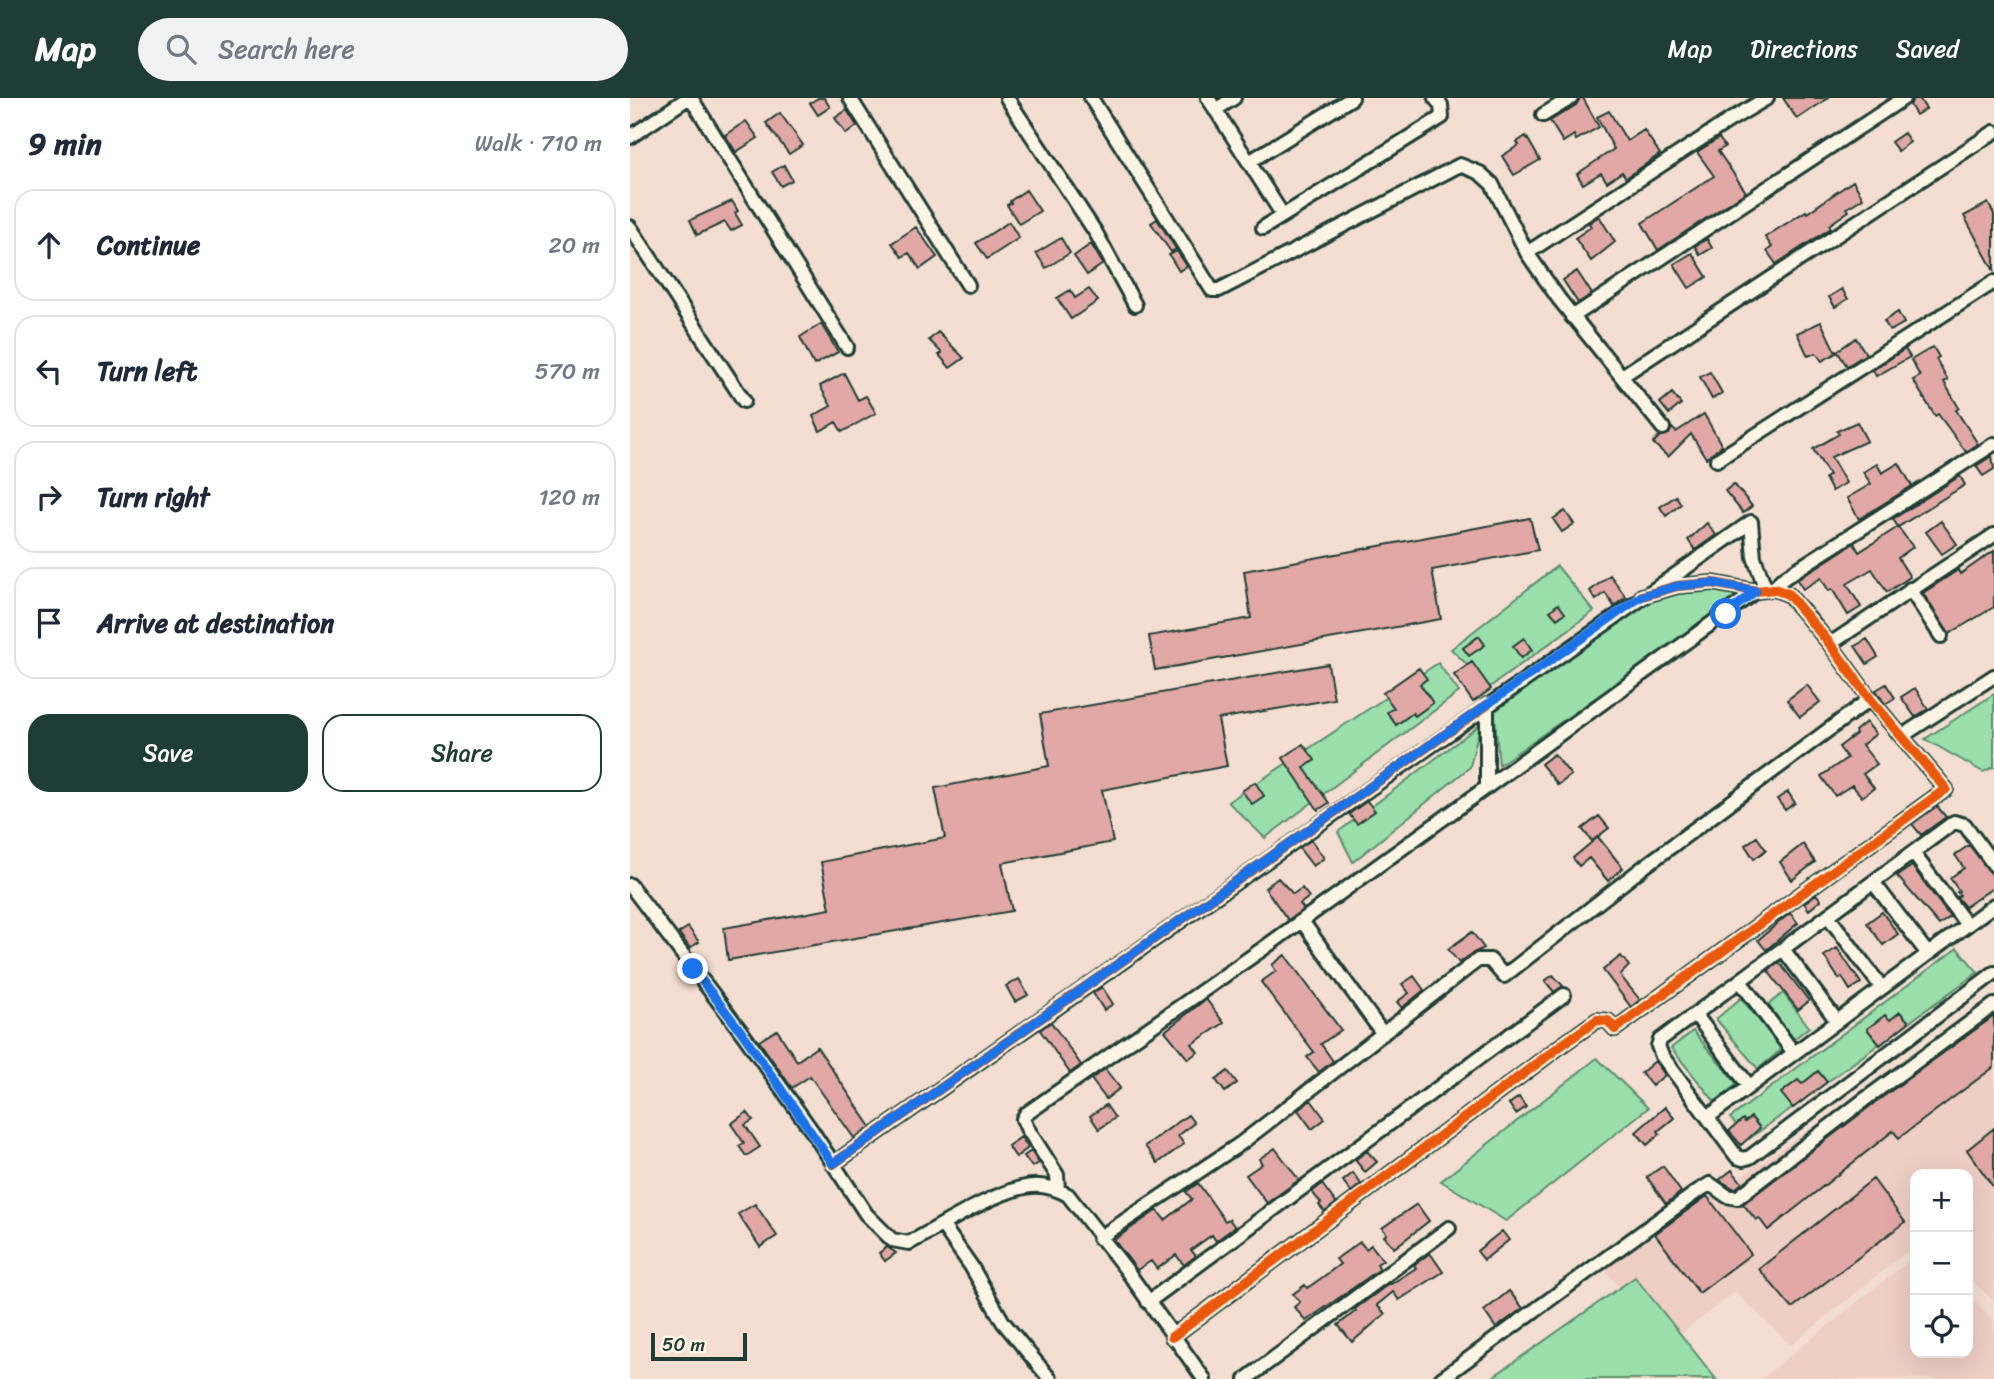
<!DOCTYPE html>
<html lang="en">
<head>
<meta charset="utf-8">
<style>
	body { margin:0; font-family:Sriracha,sans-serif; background:#f2f2f3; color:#1f2937 }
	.controls { position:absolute; right:21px; bottom:21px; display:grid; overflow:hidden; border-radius:14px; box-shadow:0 7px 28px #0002 }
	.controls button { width:63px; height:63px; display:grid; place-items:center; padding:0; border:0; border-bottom:2px solid #e0e1e3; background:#fff; color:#1f2937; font:35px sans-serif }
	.scale { position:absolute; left:21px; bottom:18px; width:96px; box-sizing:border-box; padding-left:7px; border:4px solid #1f3d34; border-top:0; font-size:19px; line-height:24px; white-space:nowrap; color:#1f3d34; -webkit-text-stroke:5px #fcf5e5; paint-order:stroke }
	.stop { position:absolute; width:21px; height:21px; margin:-16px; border:5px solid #1a73e8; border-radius:50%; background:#fff }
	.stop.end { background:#1a73e8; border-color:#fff; box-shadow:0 2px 7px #0008 }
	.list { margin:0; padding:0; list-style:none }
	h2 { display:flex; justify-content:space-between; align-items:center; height:91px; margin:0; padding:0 28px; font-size:30px }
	h2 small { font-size:23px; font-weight:400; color:#747a83 }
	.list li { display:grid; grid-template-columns:46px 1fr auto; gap:21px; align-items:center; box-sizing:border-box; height:112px; margin:0 14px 14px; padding:0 14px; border:2px solid #e0e1e3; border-radius:21px }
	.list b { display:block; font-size:26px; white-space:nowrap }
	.list em { font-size:23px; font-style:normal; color:#747a83 }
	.actions { display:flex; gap:14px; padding:21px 28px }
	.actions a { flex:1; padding:16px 0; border:2px solid #1f3d34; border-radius:21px; text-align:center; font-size:24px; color:#1f3d34 }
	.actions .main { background:#1f3d34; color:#fff }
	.icon { flex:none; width:38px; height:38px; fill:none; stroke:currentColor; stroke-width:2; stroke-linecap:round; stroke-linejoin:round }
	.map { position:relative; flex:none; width:1364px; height:1281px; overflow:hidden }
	header { display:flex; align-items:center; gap:42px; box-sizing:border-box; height:98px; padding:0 35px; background:#1f3d34; color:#fff }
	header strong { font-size:33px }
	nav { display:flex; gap:38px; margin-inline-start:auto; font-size:24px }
	.search { width:490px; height:63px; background:#f2f2f3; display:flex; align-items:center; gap:18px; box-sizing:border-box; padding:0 24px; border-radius:38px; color:#747a83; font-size:26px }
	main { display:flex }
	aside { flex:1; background:#fff }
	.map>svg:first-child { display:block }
	.built { fill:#efcec4 }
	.green { fill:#9adfac; stroke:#5c8e70; stroke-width:2 }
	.building { fill:#e2a8a5; stroke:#1f3d34; stroke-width:2 }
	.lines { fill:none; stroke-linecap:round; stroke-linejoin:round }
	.street-casing { stroke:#1f3d34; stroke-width:18 }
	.street { stroke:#fcf5e5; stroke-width:12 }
	.cycleway-casing { stroke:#fcf5e5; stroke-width:15 }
	.cycleway { stroke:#e8590c; stroke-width:10 }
	.route { stroke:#1a73e8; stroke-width:9 }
</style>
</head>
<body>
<header>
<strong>Map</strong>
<div class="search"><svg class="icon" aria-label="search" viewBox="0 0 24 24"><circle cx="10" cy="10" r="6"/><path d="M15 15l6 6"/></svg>Search here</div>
<nav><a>Map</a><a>Directions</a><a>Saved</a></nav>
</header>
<main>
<aside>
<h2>9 min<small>Walk · 710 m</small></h2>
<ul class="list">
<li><svg class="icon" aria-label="ahead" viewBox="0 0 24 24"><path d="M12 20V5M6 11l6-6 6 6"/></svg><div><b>Continue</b></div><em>20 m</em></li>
<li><svg class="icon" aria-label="left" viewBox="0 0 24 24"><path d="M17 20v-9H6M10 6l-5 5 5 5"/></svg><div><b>Turn left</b></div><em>570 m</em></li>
<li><svg class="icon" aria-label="right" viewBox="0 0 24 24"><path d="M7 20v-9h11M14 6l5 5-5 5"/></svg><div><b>Turn right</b></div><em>120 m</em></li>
<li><svg class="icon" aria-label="arrive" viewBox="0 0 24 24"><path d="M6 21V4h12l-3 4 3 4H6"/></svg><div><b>Arrive at destination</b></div></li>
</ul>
<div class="actions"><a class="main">Save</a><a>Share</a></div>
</aside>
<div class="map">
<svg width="1364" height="1281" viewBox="0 0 1364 1281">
	<rect width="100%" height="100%" fill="#f4ded2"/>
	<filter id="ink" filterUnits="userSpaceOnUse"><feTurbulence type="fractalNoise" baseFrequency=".0143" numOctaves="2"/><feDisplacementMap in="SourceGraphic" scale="14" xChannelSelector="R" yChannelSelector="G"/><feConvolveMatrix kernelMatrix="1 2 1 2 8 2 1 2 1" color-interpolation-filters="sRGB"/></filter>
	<g filter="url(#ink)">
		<path class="built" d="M1364 907V1203L1338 1179V1076H1285V1147L1161 1247 1105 1194 1040 1244 973 1171Z
			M1285 1158V1255H1338V1197L1364 1224V1281H1131Z"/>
		<path class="green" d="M927 468 964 513 860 589 821 551Z
			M1083 490 1118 494 869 667 864 607 1016 501 1052 493Z
			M808 565 829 594 635 740 598 704Z
			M1364 596V669L1353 674 1295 641Z
			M850 627 840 669 723 764 708 734Z
			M1327 850 1348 874 1119 1041 1100 1020Z
			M1153 895 1179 929 1164 941 1138 907Z
			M1111 900 1152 951 1128 971 1086 921Z
			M1063 933 1107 986 1085 1004 1041 950Z
			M967 960 1018 1010 876 1123 811 1083Z
			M1005 1179 1086 1281H860Z"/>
		<path class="building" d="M188 0H194L200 9 188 17 180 5Z
			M950 0H953L969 29 946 42 944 37 933 44 920 23 946 7Z
			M1153 0H1198L1167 21Z
			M1289 0 1296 11 1286 17 1280 7 1283 1Z
			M217 12 227 28 216 36 205 20Z
			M979 13 997 43 1014 32 1030 56 996 80 992 74 977 84 971 75 953 86 947 76 984 51 967 19Z
			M150 15 173 47 159 56 136 25Z
			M116 23 128 40 106 54 95 37Z
			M1274 35 1280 44 1268 53 1261 44Z
			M896 38 910 62 884 77 872 58 889 47 887 44Z
			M1089 40 1095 49 1088 53 1116 94 1028 152 1012 125 1084 78 1067 54Z
			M154 67 162 82 151 88 142 74Z
			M1223 83 1233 100 1217 110 1219 113 1199 127 1201 130 1146 166 1137 153 1142 149 1135 139 1176 113 1177 115Z
			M396 92 410 113 389 126 377 107 381 105 380 103Z
			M102 103 108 113 105 115 112 127 101 133 95 124 67 137 60 122Z
			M1358 105 1364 116V173L1334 118Z
			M969 118 985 144 961 163 945 140 961 129 959 125Z
			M527 121 546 151 541 154 521 125Z
			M379 124 389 140 357 161 346 145Z
			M286 129 307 159 290 171 279 155 272 159 262 145Z
			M431 140 440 155 416 170 406 155Z
			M1077 141 1082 150 1070 157 1065 148Z
			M461 146 473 166 457 177 444 158Z
			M547 153 557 168 549 173 539 157Z
			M1062 155 1077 179 1059 190 1044 166Z
			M947 173 962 196 948 205 933 182Z
			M459 191 468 203 441 221 427 200 440 192 445 200Z
			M1212 191 1218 201 1205 209 1199 199Z
			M1268 214 1274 225 1260 233 1254 223Z
			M1191 224 1206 255 1192 263 1186 255 1178 258 1167 235Z
			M191 226 208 254 184 267 170 239Z
			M308 234 334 260 320 270 309 257 312 255 299 242Z
			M1226 240 1236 256 1217 268 1207 253Z
			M1303 249 1309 259 1306 261 1318 282 1314 284 1329 310 1326 312 1348 346 1336 354 1308 316 1305 318 1283 282 1290 278 1281 262Z
			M1275 251 1280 259 1246 278 1243 272Z
			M1080 274 1092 295 1082 301 1070 279Z
			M214 275 228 302 236 298 246 315 212 334 206 324 190 333 183 318 201 308 190 288Z
			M1042 295 1051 306 1039 316 1030 305Z
			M1074 316 1092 348 1076 360 1061 336 1038 359 1023 345 1030 338 1039 336 1042 330 1046 334Z
			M1227 324 1237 343 1201 359 1216 385 1202 393 1195 380 1199 377 1183 351 1209 336 1207 333Z
			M1362 358 1364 371 1353 378 1346 368Z
			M1269 365 1282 388 1229 421 1217 400 1241 386 1233 374 1247 366 1252 375Z
			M1330 378 1335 387 1268 429 1263 421Z
			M1104 386 1122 408 1113 415 1095 393Z
			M1046 398 1051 406 1036 418 1030 409Z
			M935 413 944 426 932 434 923 421Z
			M900 420 908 452 802 472 811 521 525 572 519 538 621 520 614 473Z
			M1311 423 1327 446 1312 456 1296 434Z
			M1077 425 1086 437 1065 452 1058 442Z
			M1268 429 1283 449 1268 460 1280 479 1257 494 1242 471 1217 486 1231 509 1218 517 1202 491 1199 493 1191 480 1173 491 1167 482 1224 445 1229 454Z
			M1364 453V509L1319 536 1293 495 1328 472 1330 476Z
			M980 477 996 499 984 508 975 495 966 502 960 493Z
			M928 506 935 515 927 521 920 513Z
			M849 538 855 547 839 558 833 550Z
			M894 540 902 552 891 560 883 548Z
			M1237 541 1248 559 1237 566 1225 548Z
			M842 564 861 591 843 604 824 577Z
			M698 566 704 601 588 621 597 668 472 692 483 744 372 765 382 813 98 862 94 830 200 811 191 764 315 740 305 690 419 668 410 616Z
			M789 570 797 581 790 586 803 605 785 618 783 615 766 627 757 614 764 610 753 595Z
			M1256 586 1265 600 1255 606 1246 592Z
			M1177 587 1190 604 1170 619 1157 602Z
			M1285 590 1298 611 1285 619 1271 599Z
			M1236 624 1246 636 1232 647 1247 666 1233 676 1244 690 1232 699 1222 687 1205 698 1191 678 1217 660 1209 649 1226 636 1225 633Z
			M673 646 685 662 674 670 699 705 688 712 653 660Z
			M924 656 941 677 928 687 911 666Z
			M625 684 634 698 622 706 612 693Z
			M1158 694 1165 705 1155 712 1147 701Z
			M737 703 745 713 727 726 719 716Z
			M1307 708 1316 719 1291 737 1282 726Z
			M969 718 979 730 962 743 952 731Z
			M968 739 993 770 978 783 959 760 949 768 943 760Z
			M1127 739 1136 752 1124 761 1115 747Z
			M681 742 694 760 683 768 669 750Z
			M1173 746 1185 764 1162 782 1150 764Z
			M1339 747 1364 779V789L1335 809 1327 799 1330 797 1327 794 1329 793 1320 780 1334 770 1325 757Z
			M1282 768 1320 819 1309 827 1267 778Z
			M648 780 663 796 672 790 679 799 670 806 674 811 658 822 635 790Z
			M1186 796 1191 802 1179 812 1174 805Z
			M1252 814 1268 836 1253 847 1237 825Z
			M1160 815 1168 825 1136 852 1128 842Z
			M58 829 69 844 60 850 49 835Z
			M842 834 854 850 843 855 829 865 818 851Z
			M1207 850 1231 885 1220 892 1212 879 1209 881 1194 858Z
			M655 857 711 932 691 946 703 963 689 974 677 959 684 954 631 884 646 873 642 867Z
			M991 858 999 868 990 877 1010 902 1001 909 973 872Z
			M1149 864 1179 903 1168 912 1138 873Z
			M923 877 933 888 924 894 915 883Z
			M784 878 794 892 772 910 767 904 779 895 772 886Z
			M389 881 398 897 385 904 376 888Z
			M472 889 483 906 474 912 463 895Z
			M576 901 594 925 562 946 568 954 558 961 535 933Z
			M1270 914 1279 924 1250 947 1237 931 1255 917 1260 922Z
			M1364 918V969L1269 1040 1263 1033 1138 1132 1129 1120 1126 1122 1113 1106 1239 1009Z
			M421 924 451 967 440 975 410 932Z
			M147 932 167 963 187 949 241 1029 224 1040 180 978 162 990 129 943Z
			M1025 963 1035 977 1022 988 1011 975Z
			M475 971 490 990 476 1001 461 981Z
			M598 973 607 985 595 994 586 982Z
			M1188 973 1197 984 1163 1010 1151 995 1168 982 1172 986Z
			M889 999 896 1009 886 1016 879 1006Z
			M681 1002 695 1021 682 1031 668 1012Z
			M476 1007 485 1020 469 1031 460 1018Z
			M1035 1009 1044 1020 1028 1033 1030 1036 1017 1047 1006 1034Z
			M117 1014 123 1022 115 1027 130 1049 116 1058 109 1048 114 1045 101 1026Z
			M558 1017 564 1025 548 1038 554 1046 528 1065 515 1048Z
			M1121 1019 1130 1030 1111 1047 1099 1033 1113 1021 1115 1024Z
			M1364 1030V1090L1337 1052Z
			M391 1039 398 1050 386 1059 378 1048Z
			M645 1050 669 1082 637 1105 616 1077 632 1066 629 1061Z
			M401 1053 409 1065 402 1069 394 1058Z
			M737 1053 747 1064 735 1074 725 1062Z
			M1033 1068 1051 1094 1036 1106 1017 1079Z
			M1102 1072 1112 1085 1105 1091 1089 1082Z
			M723 1075 731 1086 721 1094 713 1083Z
			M1243 1081 1275 1124 1162 1210 1129 1171Z
			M568 1085 595 1123 599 1121 605 1129 586 1143 582 1137 561 1152 566 1158 554 1167 546 1157 527 1171 521 1163 507 1172 484 1142 527 1112 535 1122 562 1101 556 1094Z
			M692 1086 706 1105 695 1114 689 1107 691 1105 682 1094Z
			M1077 1098 1121 1156 1069 1195 1025 1136Z
			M125 1106 147 1138 130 1149 108 1116Z
			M787 1106 799 1123 764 1150 754 1138 757 1136 752 1130Z
			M872 1133 879 1142 854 1162 847 1153Z
			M730 1144 736 1151 741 1147 753 1162 747 1166 750 1171 676 1223 664 1209 670 1204 663 1196 675 1187 677 1190 693 1179 710 1166 706 1161Z
			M257 1149 266 1155 255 1163 249 1155Z
			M800 1155 813 1174 769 1202 763 1194 747 1207 755 1216 722 1244 708 1227 726 1213 725 1211 760 1185 761 1186 786 1170 784 1167Z
			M879 1193 893 1210 866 1230 854 1213Z"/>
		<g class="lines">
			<g class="street-casing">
				<path id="street" d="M61 0 217 249
					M220 0 338 187
					M377 0 466 135 505 207
					M461 0 582 192H589C669 150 750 109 830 67L850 75 862 86 897 155 929 201 1033 330
					M578 0 652 116
					M585 12 604 0
					M913 17 941 0
					M0 39 58 0
					M619 64 722 0
					M0 129 114 303
					M633 130 812 19 811 7 805 0
					M897 155 1100 22 1137 0
					M942 219 1274 0
					M992 278 1364 34
					M1087 362 1364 184
					M1144 491 1151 482 1166 472 1364 346
					M1280 491 1311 538
					M1200 546 1364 437
					M1272 638 1364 578
					M857 689 1126 493
					M1283 755 1337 827
					M1364 767 1335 727 1324 724 1030 942 1028 948 1032 958 1107 1059 1113 1061 1120 1059 1364 875
					M1243 784 1298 856
					M0 787 113 936 182 1033 236 1116 262 1142 279 1145C310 1129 357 1098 391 1090 407 1085 424 1089 438 1097L495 1170 574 1281
					M1198 818 1252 890
					M672 823 753 936
					M1153 851 1207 923
					M1110 883 1164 955
					M1065 916 1119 988
					M1078 1019 1364 807
					M203 1066 1121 424 1124 459 1136 492
					M428 1092 427 1077 397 1030 393 1021 396 1016 634 850 857 689V607
					M313 1128 341 1168 373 1224 420 1281
					M469 1140 610 1046 848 862H860L874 878 1015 768 1240 601
					M518 1204 934 897
					M542 1239 929 949 967 922 978 923 985 931 1316 691 1240 601 1200 546 1158 496 1144 491 1126 493 1083 485 1047 488 1012 498
					M616 1281 819 1130
					M811 1281 1068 1093 1080 1086 1097 1098 1107 1100 1234 1002 1364 907"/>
			</g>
			<use href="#street" class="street"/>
			<g class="cycleway-casing">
				<path id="cycleway" d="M203 1066 857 607
					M542 1239 929 949 967 922 978 923 985 931 1316 691 1240 601 1200 546 1158 496 1144 491 1126 493 1083 485 1047 488 1012 498"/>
			</g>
			<use href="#cycleway" class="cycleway"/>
		</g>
	</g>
	<g class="lines" filter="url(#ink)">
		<path class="route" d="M63 871 113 936 203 1066 1012 498 1047 488 1083 485 1126 493 1096 516"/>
	</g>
</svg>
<div class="controls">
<button>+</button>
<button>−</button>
<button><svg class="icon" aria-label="locate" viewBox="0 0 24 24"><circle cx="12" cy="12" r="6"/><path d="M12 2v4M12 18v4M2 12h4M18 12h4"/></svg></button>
</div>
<div class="scale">50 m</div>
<div class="stop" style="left:1096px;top:516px"></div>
<div class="stop end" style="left:63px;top:871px"></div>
</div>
</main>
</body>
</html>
